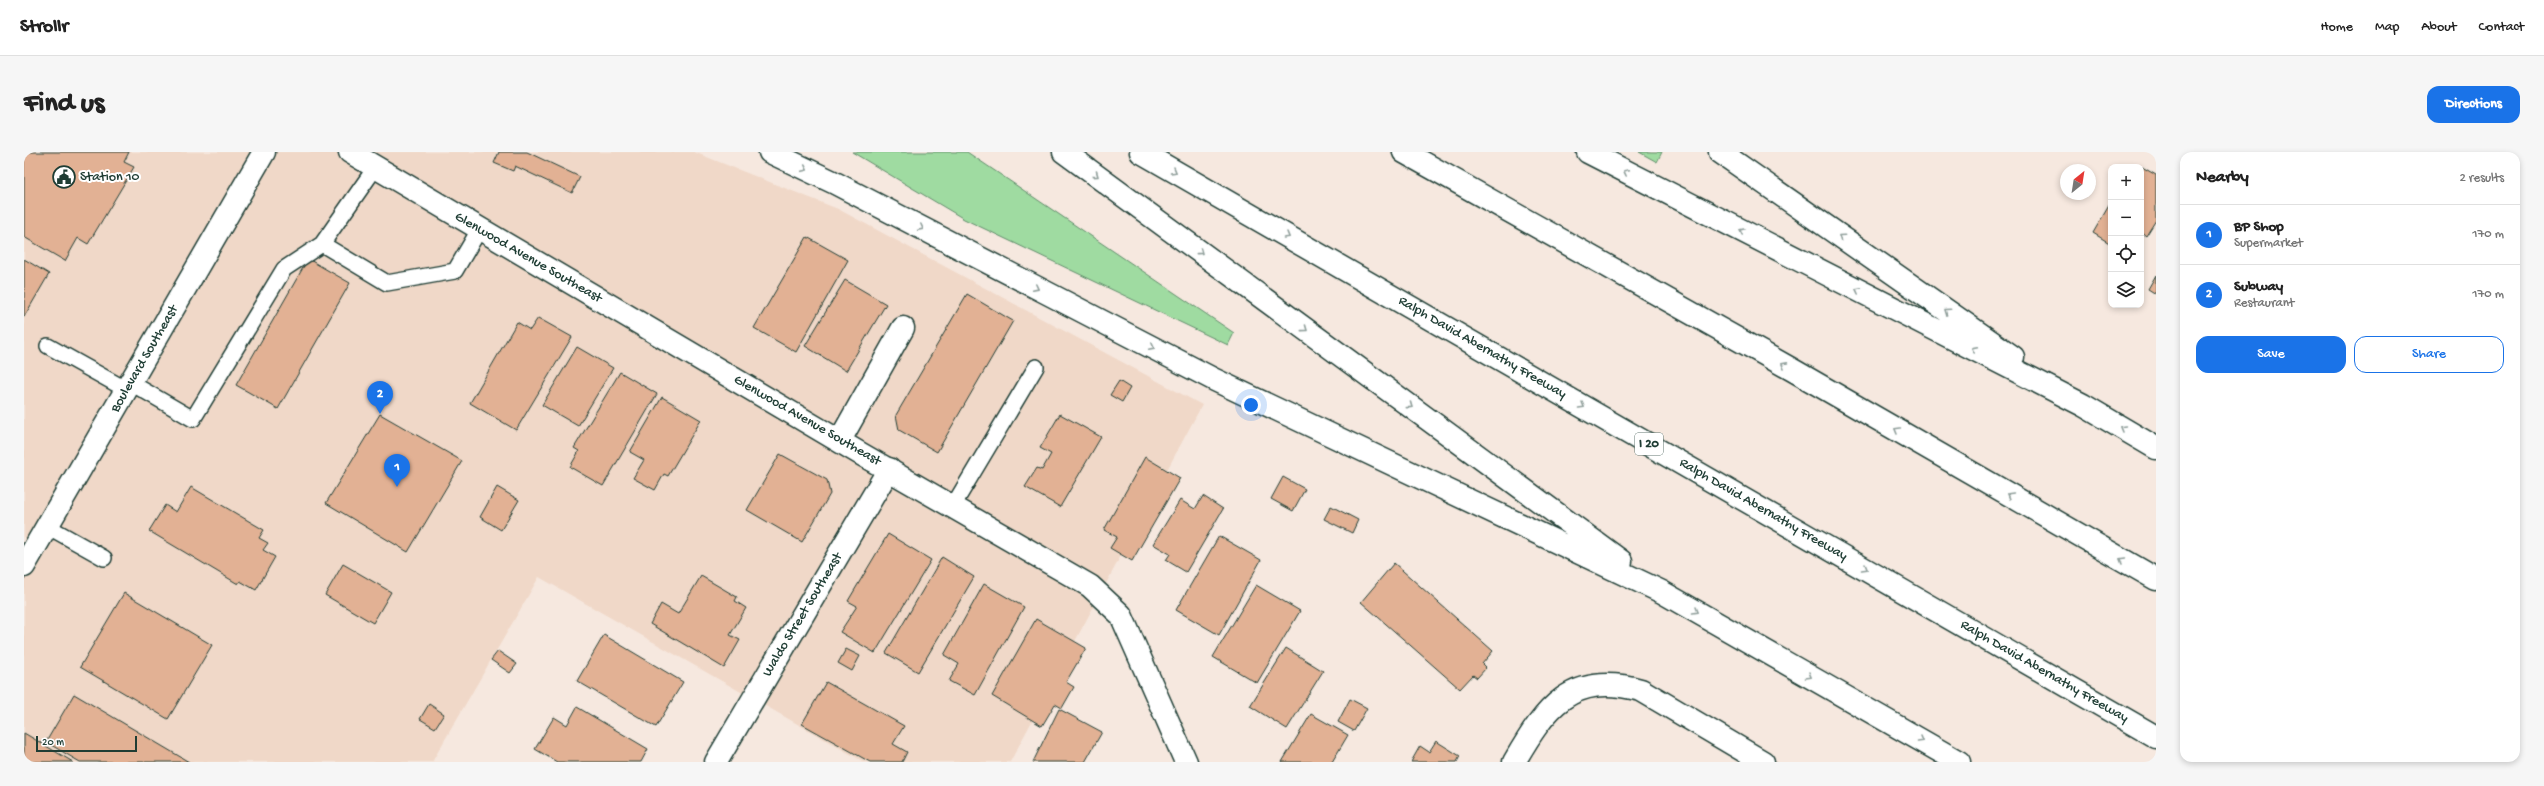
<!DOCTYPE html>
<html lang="en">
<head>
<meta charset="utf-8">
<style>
	body { margin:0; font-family:"Gochi Hand",sans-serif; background:#f6f6f6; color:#222 }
	.controls { position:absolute; right:12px; top:12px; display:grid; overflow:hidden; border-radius:8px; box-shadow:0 2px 6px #0003 }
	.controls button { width:36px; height:36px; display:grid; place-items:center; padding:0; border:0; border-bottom:1px solid #e0e0e0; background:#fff; color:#222; font:20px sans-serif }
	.compass { position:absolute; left:2036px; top:12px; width:36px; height:36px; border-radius:50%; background:#fff; box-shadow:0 2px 6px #0003; rotate:30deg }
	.scale { position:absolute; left:12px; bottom:10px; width:101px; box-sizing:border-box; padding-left:4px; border:2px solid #1f3d34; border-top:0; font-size:11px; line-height:14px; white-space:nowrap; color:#1f3d34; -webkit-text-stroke:3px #fff; paint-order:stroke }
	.you { position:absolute; left:1227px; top:253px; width:14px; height:14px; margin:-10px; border:3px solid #fff; border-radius:50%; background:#1a73e8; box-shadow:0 0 0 6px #1a73e833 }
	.badge { display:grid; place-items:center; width:26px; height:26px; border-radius:50%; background:#1a73e8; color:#fff; font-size:13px; font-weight:700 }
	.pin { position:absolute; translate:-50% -33px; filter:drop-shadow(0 1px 2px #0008) }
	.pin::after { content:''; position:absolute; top:21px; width:14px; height:12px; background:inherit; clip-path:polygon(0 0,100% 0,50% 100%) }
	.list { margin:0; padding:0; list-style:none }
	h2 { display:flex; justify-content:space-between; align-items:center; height:52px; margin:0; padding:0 16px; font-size:17px }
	h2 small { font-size:13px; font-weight:400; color:#767676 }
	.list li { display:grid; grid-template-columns:26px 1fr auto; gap:12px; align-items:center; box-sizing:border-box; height:60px; padding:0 16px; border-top:1px solid #e0e0e0 }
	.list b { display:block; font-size:15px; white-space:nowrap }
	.list p { margin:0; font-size:13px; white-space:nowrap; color:#767676 }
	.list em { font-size:13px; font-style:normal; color:#767676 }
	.actions { display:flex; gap:8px; padding:12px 16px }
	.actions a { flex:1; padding:9px 0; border:1px solid #1a73e8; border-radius:12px; text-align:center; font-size:14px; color:#1a73e8 }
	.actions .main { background:#1a73e8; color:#fff }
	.icon { flex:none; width:22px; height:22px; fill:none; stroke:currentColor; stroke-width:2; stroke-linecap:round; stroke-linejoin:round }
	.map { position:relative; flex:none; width:2132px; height:610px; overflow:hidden; border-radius:12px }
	header { display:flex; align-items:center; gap:24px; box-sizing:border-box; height:56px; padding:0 20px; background:#fff; border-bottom:1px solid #e0e0e0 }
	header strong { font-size:19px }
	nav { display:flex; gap:22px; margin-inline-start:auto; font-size:14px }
	.intro { display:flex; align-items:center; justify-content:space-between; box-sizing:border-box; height:96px; padding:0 24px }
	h1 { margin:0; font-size:28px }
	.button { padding:10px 18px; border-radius:12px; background:#1a73e8; color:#fff; font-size:14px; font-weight:700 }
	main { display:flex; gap:24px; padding:0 24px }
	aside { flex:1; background:#fff; border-radius:12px; box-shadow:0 2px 6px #0003 }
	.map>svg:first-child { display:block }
	.built { fill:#f0d8c8 }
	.green { fill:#9fdba1; stroke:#5f8c6a }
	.building { fill:#e2b194; stroke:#1f3d34 }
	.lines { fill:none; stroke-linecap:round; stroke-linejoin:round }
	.lane-casing { stroke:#1f3d34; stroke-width:18 }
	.street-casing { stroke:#1f3d34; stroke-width:25 }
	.secondary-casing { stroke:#1f3d34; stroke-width:25 }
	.highway-casing { stroke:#1f3d34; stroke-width:25 }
	.lane { stroke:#fff; stroke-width:15 }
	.street { stroke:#fff; stroke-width:22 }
	.secondary { stroke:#fff; stroke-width:22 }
	.highway { stroke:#fff; stroke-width:22 }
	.oneway { stroke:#8f9e9a }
	.labels { text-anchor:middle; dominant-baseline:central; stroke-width:4; stroke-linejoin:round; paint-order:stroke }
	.shield { fill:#fff; stroke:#627771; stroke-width:1 }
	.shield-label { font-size:13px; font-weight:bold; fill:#1f3d34 }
	.poi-label { font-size:14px; fill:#1f3d34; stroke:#fff; text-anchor:start }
	.street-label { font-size:14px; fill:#1f3d34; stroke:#fff }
</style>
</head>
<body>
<header>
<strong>Strollr</strong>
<nav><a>Home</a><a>Map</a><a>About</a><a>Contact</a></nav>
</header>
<div class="intro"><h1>Find us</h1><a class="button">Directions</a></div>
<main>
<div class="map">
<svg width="2132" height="610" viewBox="0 0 2132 610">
	<rect width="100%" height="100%" fill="#f6e8df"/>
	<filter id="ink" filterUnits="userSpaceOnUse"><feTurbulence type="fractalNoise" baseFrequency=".025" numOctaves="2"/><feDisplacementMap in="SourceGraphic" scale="8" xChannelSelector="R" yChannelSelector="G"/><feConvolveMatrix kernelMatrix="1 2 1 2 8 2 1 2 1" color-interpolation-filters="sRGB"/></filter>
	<g filter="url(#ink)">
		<path class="built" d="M0 0H670L814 57 1178 253 986 610H840L515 425 408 610H0Z"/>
		<path class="green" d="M828 0H943L1210 181 1204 193 940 67Z
			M1615 0H1638L1633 10Z"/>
		<path class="building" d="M0 0H105L100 10 110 15 64 92 54 86 41 109 0 85Z
			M475 0H503L556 25 548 41 491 14 489 19 470 11Z
			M2118 15 2132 23V68L2122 84 2117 80Z
			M2087 50V92L2069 81Z
			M783 85 824 108 772 200 730 176Z
			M0 107 25 122 0 165Z
			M284 107 326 131 254 257 212 233Z
			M2132 123V142L2124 137Z
			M821 128 862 152 822 219 781 194Z
			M943 142 989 169 913 300 875 278 872 263Z
			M514 166 548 185 492 278 446 251 493 170 506 178Z
			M553 195 589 216 554 274 518 253Z
			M596 220 633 242 579 334 546 315 555 299 550 296Z
			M1095 229 1106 236 1098 250 1086 243Z
			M638 245 677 268 644 324 640 322 631 338 609 326 620 308 606 300Z
			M356 262 438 309 384 400 302 351Z
			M1036 262 1077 285 1036 355 1001 335 1013 316 1018 318 1027 302 1016 296Z
			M756 302 803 328 806 342 778 390 723 358Z
			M1121 305 1156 326 1108 409 1086 396 1093 385 1080 378Z
			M1259 325 1281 337 1269 359 1247 347Z
			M167 335 240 378 235 386 244 391 239 398 251 405 232 438 216 429 214 432 125 379 141 353 152 360Z
			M473 335 495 348 477 378 456 365Z
			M1179 344 1199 357 1162 420 1142 408 1146 402 1129 392 1156 348 1171 357Z
			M1307 354 1334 368 1328 381 1300 367Z
			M864 382 907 408 851 501 816 480 833 454 824 449Z
			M1195 384 1237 408 1195 483 1152 458Z
			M918 405 950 425 894 520 862 501Z
			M1370 411 1469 499 1458 512 1462 516 1453 526 1449 523 1436 537 1337 450Z
			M319 412 367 440 349 471 301 443Z
			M677 424 713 445 711 449 722 456 706 483 716 488 700 516 626 472 637 452 654 462Z
			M960 432 1000 455 951 543 925 529 935 512 920 503Z
			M1232 433 1276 459 1233 531 1189 505Z
			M100 441 188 493 144 567 56 515Z
			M1012 467 1062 496 1042 530 1050 535 1038 556 1031 552 1018 574 968 544Z
			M580 483 659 530 632 575 553 529Z
			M1262 496 1299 519 1263 577 1226 554Z
			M822 497 836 504 828 519 814 511Z
			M474 499 493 512 486 521 467 508Z
			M802 530 880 574 869 592 883 600 878 610H846L778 572Z
			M50 542 165 610H56L22 590Z
			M1326 547 1343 556 1330 579 1314 570Z
			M405 552 420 562 411 576 396 567Z
			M553 555 624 597 617 610H533L511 597 530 565 543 573Z
			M1035 557 1078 580 1061 610H1009Z
			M1287 562 1324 583 1308 610H1258Z
			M0 581 49 610H0Z
			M1412 589 1436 604 1433 610H1387L1396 594 1405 600Z"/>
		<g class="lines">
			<g class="lane-casing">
				<path id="lane" d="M298 92 363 131 431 119 455 78
					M24 194 103 238
					M107 231 169 267 260 117 298 92 351 16
					M929 354 1012 215
					M23 374 80 406"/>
			</g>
			<g class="street-casing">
				<path id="street" d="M816 288 879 176
					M692 610 865 317
					M1490 610C1522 555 1547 519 1617 538L1739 610"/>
			</g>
			<g class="secondary-casing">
				<path id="secondary" d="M326 0 837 302 1066 434 1097 463 1162 610
					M0 414 240 0"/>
			</g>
			<g class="highway-casing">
				<path id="highway" d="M746 0 809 30 1191 228 1638 440 1935 610
					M1040 0 1597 409
					M1117 0 2132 585
					M1380 0 1767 217 2132 427
					M1564 0 2059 253 2132 296
					M1696 0 1989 205"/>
			</g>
			<use href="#lane" class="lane"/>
			<use href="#street" class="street"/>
			<use href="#secondary" class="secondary"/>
			<use href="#highway" class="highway"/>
		</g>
		<defs><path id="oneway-chevron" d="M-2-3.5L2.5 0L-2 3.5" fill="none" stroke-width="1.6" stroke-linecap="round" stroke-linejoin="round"/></defs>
		<g class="oneway">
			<use href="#oneway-chevron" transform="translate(781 17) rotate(25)"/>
			<use href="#oneway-chevron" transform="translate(1150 19) rotate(30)"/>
			<use href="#oneway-chevron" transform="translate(1602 20) rotate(-153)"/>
			<use href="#oneway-chevron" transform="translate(1072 23) rotate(36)"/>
			<use href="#oneway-chevron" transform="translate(897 76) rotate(27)"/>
			<use href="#oneway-chevron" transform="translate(1718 79) rotate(-153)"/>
			<use href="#oneway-chevron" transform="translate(1263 84) rotate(30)"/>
			<use href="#oneway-chevron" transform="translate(1817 85) rotate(-145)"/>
			<use href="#oneway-chevron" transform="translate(1176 100) rotate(36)"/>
			<use href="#oneway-chevron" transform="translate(1012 136) rotate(27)"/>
			<use href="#oneway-chevron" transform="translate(1834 138) rotate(-153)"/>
			<use href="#oneway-chevron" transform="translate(1923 159) rotate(-145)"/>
			<use href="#oneway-chevron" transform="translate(1281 177) rotate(36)"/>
			<use href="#oneway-chevron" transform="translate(1128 195) rotate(27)"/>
			<use href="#oneway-chevron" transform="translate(1950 197) rotate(-153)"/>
			<use href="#oneway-chevron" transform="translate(1760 213) rotate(-151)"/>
			<use href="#oneway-chevron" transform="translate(1386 254) rotate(36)"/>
			<use href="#oneway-chevron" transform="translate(1558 254) rotate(30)"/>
			<use href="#oneway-chevron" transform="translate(2098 276) rotate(-150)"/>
			<use href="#oneway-chevron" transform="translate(1873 278) rotate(-150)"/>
			<use href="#oneway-chevron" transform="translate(1986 343) rotate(-150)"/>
			<use href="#oneway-chevron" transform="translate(2098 408) rotate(-150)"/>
			<use href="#oneway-chevron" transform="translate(1841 416) rotate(30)"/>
			<use href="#oneway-chevron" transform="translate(1672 459) rotate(30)"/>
			<use href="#oneway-chevron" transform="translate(1785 524) rotate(30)"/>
			<use href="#oneway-chevron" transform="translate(1897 588) rotate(30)"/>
		</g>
	</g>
	<defs>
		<g id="civic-ring" transform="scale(1.15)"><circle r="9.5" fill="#fff" stroke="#1f3d34" stroke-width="1.5"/><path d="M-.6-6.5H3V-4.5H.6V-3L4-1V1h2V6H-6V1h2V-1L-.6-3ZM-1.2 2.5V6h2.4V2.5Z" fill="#1f3d34"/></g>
	</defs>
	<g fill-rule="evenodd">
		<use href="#civic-ring" x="40" y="25"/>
	</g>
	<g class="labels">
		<rect class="shield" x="1611" y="281" width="28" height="22" rx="3"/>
		<g class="shield-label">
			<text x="1625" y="292">I 20</text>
		</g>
		<g class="poi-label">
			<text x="56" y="25">Station 10</text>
		</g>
		<g class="street-label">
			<text transform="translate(504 106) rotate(30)">Glenwood Avenue Southeast</text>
			<text transform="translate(1458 196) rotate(30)">Ralph David Abernathy Freeway</text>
			<text transform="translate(121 207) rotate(-60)">Boulevard Southeast</text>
			<text transform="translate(783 269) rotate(30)">Glenwood Avenue Southeast</text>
			<text transform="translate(1739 358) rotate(30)">Ralph David Abernathy Freeway</text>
			<text transform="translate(779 463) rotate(-59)">Waldo Street Southeast</text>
			<text transform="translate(2020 520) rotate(30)">Ralph David Abernathy Freeway</text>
		</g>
	</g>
</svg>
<div class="controls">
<button>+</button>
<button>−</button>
<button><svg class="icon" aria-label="locate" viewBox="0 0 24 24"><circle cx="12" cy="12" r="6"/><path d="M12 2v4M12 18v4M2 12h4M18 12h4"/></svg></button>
<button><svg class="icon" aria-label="layers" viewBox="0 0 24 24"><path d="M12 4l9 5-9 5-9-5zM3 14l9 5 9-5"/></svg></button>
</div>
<svg class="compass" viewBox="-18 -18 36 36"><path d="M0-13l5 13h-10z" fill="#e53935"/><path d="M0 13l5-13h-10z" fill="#767676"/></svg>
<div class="scale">20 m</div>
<div class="you"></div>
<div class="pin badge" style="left:373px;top:335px">1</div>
<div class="pin badge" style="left:356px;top:262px">2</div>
</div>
<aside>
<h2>Nearby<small>2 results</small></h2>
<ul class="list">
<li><span class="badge">1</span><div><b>BP Shop</b><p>Supermarket</p></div><em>170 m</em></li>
<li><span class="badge">2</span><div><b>Subway</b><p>Restaurant</p></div><em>170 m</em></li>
</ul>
<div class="actions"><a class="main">Save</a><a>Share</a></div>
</aside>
</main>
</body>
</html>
